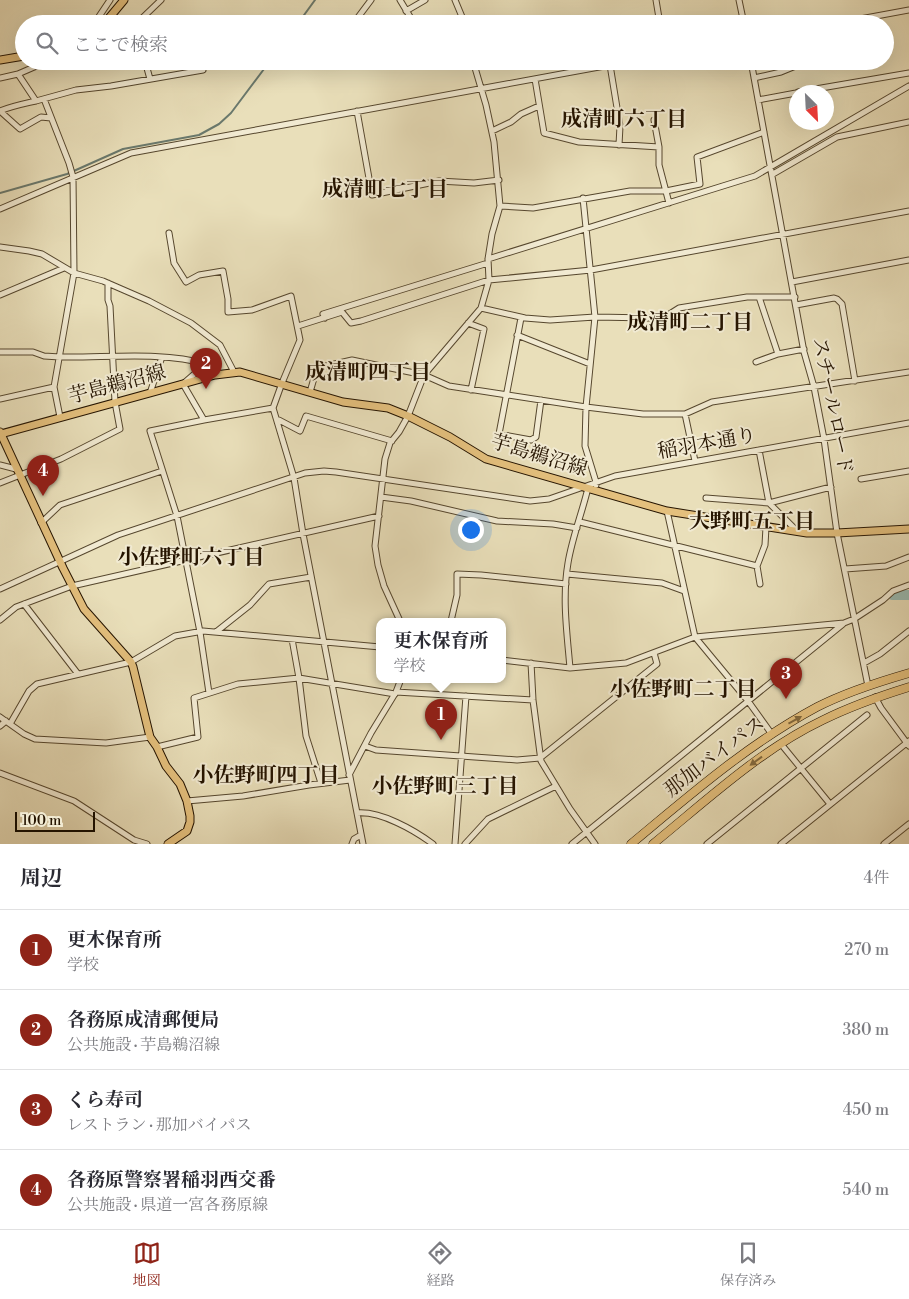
<!DOCTYPE html>
<html lang="ja">
<head>
<meta charset="utf-8">
<style>
	body { margin:0; font-family:"Libre Bodoni","Noto Serif JP",serif; background:#f7f7f7; color:#2b2b33 }
	.compass { position:absolute; left:789px; top:85px; width:45px; height:45px; border-radius:50%; background:#fff; box-shadow:0 5px 20px #0002; rotate:156deg }
	.scale { position:absolute; left:15px; bottom:12px; width:80px; box-sizing:border-box; padding-left:5px; border:2px solid #251400; border-top:0; font-size:14px; line-height:18px; white-space:nowrap; color:#251400; -webkit-text-stroke:4px #f1ead2; paint-order:stroke }
	.you { position:absolute; left:470px; top:529px; width:18px; height:18px; margin:-12px; border:4px solid #fff; border-radius:50%; background:#1a73e8; box-shadow:0 0 0 8px #1a73e833 }
	.badge { display:grid; place-items:center; width:32px; height:32px; border-radius:50%; background:#8f2418; color:#fff; font-size:16px; font-weight:700 }
	.pin { position:absolute; translate:-50% -41px; filter:drop-shadow(0 1px 2px #0008) }
	.pin::after { content:''; position:absolute; top:26px; width:18px; height:15px; background:inherit; clip-path:polygon(0 0,100% 0,50% 100%) }
	.popup { position:absolute; left:376px; top:618px; width:130px; height:65px; box-sizing:border-box; display:grid; place-content:center; border-radius:10px; background:#fff; filter:drop-shadow(0 1px 4px #0005); font-size:16px; white-space:nowrap; color:#7c7c81 }
	.popup b { font-size:19px; color:#2b2b33 }
	.popup::after { content:''; position:absolute; left:50%; top:100%; margin-left:-10px; border:10px solid transparent; border-top-color:#fff }
	.list { margin:0; padding:0; list-style:none }
	h2 { display:flex; justify-content:space-between; align-items:center; height:65px; margin:0; padding:0 20px; font-size:21px }
	h2 small { font-size:16px; font-weight:400; color:#7c7c81 }
	.list li { display:grid; grid-template-columns:32px 1fr auto; gap:15px; align-items:center; box-sizing:border-box; height:80px; padding:0 20px; border-top:1px solid #e1e1e2 }
	.list b { display:block; font-size:19px; white-space:nowrap }
	.list p { margin:0; font-size:16px; white-space:nowrap; color:#7c7c81 }
	.list em { font-size:16px; font-style:normal; color:#7c7c81 }
	.icon { flex:none; width:28px; height:28px; fill:none; stroke:currentColor; stroke-width:2; stroke-linecap:round; stroke-linejoin:round }
	.map { position:relative; flex:none; width:909px; height:844px; overflow:hidden }
	.search { position:absolute; background:#fff; box-shadow:0 5px 20px #0002; left:15px; right:15px; top:15px; height:55px; display:flex; align-items:center; gap:12px; box-sizing:border-box; padding:0 18px; border-radius:28px; color:#7c7c81; font-size:19px }
	.sheet { height:385px; background:#fff }
	nav { display:flex; justify-content:space-around; align-items:center; box-sizing:border-box; height:70px; border-top:1px solid #e1e1e2; background:#fff; font-size:14px; color:#7c7c81 }
	nav a { display:grid; justify-items:center; gap:2px }
	nav .on { color:#8f2418 }
	.map>svg:first-child { display:block }
	.lines { fill:none; stroke-linecap:round; stroke-linejoin:round }
	.stream { stroke:#6a796d; stroke-width:2 }
	.river { stroke:#98bcb5; stroke-width:10 }
	.minor-casing { stroke:#56472e; stroke-width:7 }
	.major-casing { stroke:#251400; stroke-width:9 }
	.highway-casing { stroke:#251400; stroke-width:9 }
	.minor { stroke:#f1ead2; stroke-width:5 }
	.major { stroke:#e4c07d; stroke-width:7 }
	.highway { stroke:#e4c07d; stroke-width:8 }
	.oneway { fill:#846a3e }
	.labels { text-anchor:middle; dominant-baseline:central; stroke-width:4; stroke-linejoin:round; paint-order:stroke }
	.street-label { font-size:20px; fill:#251400; stroke:#f1ead2 }
	.neighbourhood-label { font-size:21px; font-weight:bold; fill:#251400; stroke:#f1ead2 }
</style>
</head>
<body>
<div class="map">
<svg width="909" height="844" viewBox="0 0 909 844">
	<rect width="100%" height="100%" fill="#e9dfba"/>
	<filter id="stains"><feTurbulence type="fractalNoise" baseFrequency=".004" numOctaves="4"/><feColorMatrix values="0 0 0 0 .2 0 0 0 0 .09 0 0 0 0 .02 0 0 0 .5 -.17"/></filter>
	<radialGradient id="worn" r=".72"><stop offset=".6" stop-color="#630" stop-opacity="0"/><stop offset="1" stop-color="#630" stop-opacity=".3"/></radialGradient>
	<g class="lines">
		<path class="stream" d="M299 22 315 0
			M0 193 67 174 123 149 199 135 219 124 231 113 270 61"/>
		<path class="river" d="M892 595H909"/>
		<g class="minor-casing">
			<path id="minor" d="M400 0 412 20 404 24
				M455 0 465 24
				M656 0 660 24
				M739 0 744 24
				M406 11 425 0
				M295 21 299 24
				M94 24 110 0
				M136 24 161 0
				M353 24 371 0
				M833 24 909 10
				M145 61 150 79
				M751 61 804 352 814 387 824 439 837 533 868 686
				M610 65 620 126 619 145
				M18 74 48 61
				M0 78 18 74 36 101 76 90 111 86 203 70
				M754 78 781 72 808 61
				M535 79 544 133 579 142 659 147
				M798 92 909 73
				M44 99 69 163 73 177 74 273 54 387 60 417
				M758 100 796 93
				M0 111 20 129 41 117 51 118
				M0 111C12 106 23 104 36 101
				M357 111 372 195 439 181 474 183 499 180
				M654 120 659 147V165L669 203
				M492 131 511 122 521 114 539 106
				M773 174 837 137 909 122
				M583 198 595 317 586 407 585 446 596 482V485
				M500 206 533 208 630 191H666L700 184 697 157 764 132
				M0 209 131 153 632 61
				M169 233 174 263 186 282 199 275 223 271 228 299V312L252 310 291 296 300 340 282 383 273 408 294 478 303 534 363 844
				M0 247 29 251 42 254 74 273 103 281 149 301 191 323 220 345 234 372
				M488 259 755 176 909 86
				M792 282 909 260
				M0 295 64 268
				M759 297 778 354
				M796 305 834 298 837 299 842 304 855 381
				M481 308 525 318 550 320 595 317 650 318 668 315 679 308 747 297H795
				M325 318 323 314 488 263
				M521 318 499 434 531 440 536 437 541 400
				M468 323 484 329 471 390
				M298 326 342 312 351 323 361 321 489 280 591 270 909 211
				M517 335 590 364
				M0 352H33L44 356 60 357C106 358 162 351 206 364L183 384 204 420 150 431 177 516 200 632 209 693
				M756 362 778 354 804 349
				M310 392 317 368 352 360 424 375 449 386 586 407 643 414H685L712 402 909 372
				M150 393 162 357
				M0 399 54 387
				M685 414 695 461
				M204 420 273 408
				M277 421 279 420 300 431 306 416 392 441
				M759 450 769 503 798 532
				M0 465 16 469
				M861 479 909 471
				M0 483 61 459 120 429 115 402 110 306 108 300V283
				M381 497 411 501 497 521 553 524 577 528
				M706 498 769 503 831 487
				M667 511 695 637 748 701 771 733
				M580 522 757 566
				M41 523 60 505 162 471
				M845 569 886 566 909 557
				M567 574 662 583 684 591
				M760 584 757 566 765 545 766 527
				M0 589 118 535 305 473 324 471 336 472 530 501 549 499 615 476 909 423
				M24 604 78 674
				M0 620 16 607 72 586 379 516
				M400 621 384 586 378 565 375 546 385 459 390 443 399 432 408 416 424 375 481 308 489 280 488 259 492 234 500 206 494 142 486 105 473 61
				M451 621 457 595V574L481 575 566 584
				M216 632 250 605 269 584 311 577
				M292 639 299 678 306 736 321 783
				M502 660 570 668 626 663 695 637 844 623 854 619 883 600 893 591 909 585
				M531 663 533 700 541 761 570 809 595 844
				M864 663 880 654 909 631
				M570 668C567 633 562 598 568 563 572 538 582 513 588 488
				M396 692 533 700
				M875 697 881 708 909 746
				M0 717 24 734 35 739 106 743 150 737
				M10 724 29 691 37 684 131 662 175 636 203 631 380 647
				M0 726 6 721
				M781 744 830 804
				M365 746 376 750 517 760 540 758 657 664 654 653
				M157 747 198 737 194 698 238 684 299 678 395 694
				M0 773 74 801 134 840 147 844
				M349 775 371 733 396 692 401 679
				M187 801 243 796 309 785 350 780
				M357 813C381 811 414 830 433 844
				M352 844 354 839 361 835
				M455 844 466 696
				M465 844 488 819 556 786
				M572 844 843 624
				M707 844 867 715
				M781 844 909 741
				M884 844 909 824"/>
		</g>
		<g class="major-casing">
			<path id="major" d="M104 24 124 0
				M0 60 24 56
				M0 432 63 568 84 609 131 662 133 667 150 737 157 747 166 766 180 784 187 801 190 816V822L187 831 168 844
				M1 434 179 385 215 375 240 372 343 402 388 408 408 416 450 437 486 459 667 511 807 533H837L909 529"/>
		</g>
		<g class="highway-casing">
			<path id="highway" d="M631 844C690 795 748 744 817 707 846 692 878 682 909 673
				M653 844C707 800 760 750 823 720 851 706 880 696 909 687"/>
		</g>
		<use href="#minor" class="minor"/>
		<use href="#major" class="major"/>
		<use href="#highway" class="highway"/>
	</g>
	<defs><path id="oneway-solid" d="M-6-.8H1V-3.2L6.5 0L1 3.2V.8H-6Z" transform="scale(1.25)"/></defs>
	<g class="oneway">
		<use href="#oneway-solid" transform="translate(795 720) rotate(-29)"/>
		<use href="#oneway-solid" transform="translate(756 761) rotate(144)"/>
	</g>
	<g class="labels">
		<g class="street-label">
			<text transform="translate(117 385) rotate(-15)">芋島鵜沼線</text>
			<text transform="translate(832 406) rotate(79)">スチールロード</text>
			<text transform="translate(707 444) rotate(-10)">稲羽本通り</text>
			<text transform="translate(539 456) rotate(17)">芋島鵜沼線</text>
			<text transform="translate(715 757) rotate(-37)">那加バイパス</text>
		</g>
		<g class="neighbourhood-label">
			<text x="624" y="120">成清町六丁目</text>
			<text x="385" y="190">成清町七丁目</text>
			<text x="690" y="323">成清町二丁目</text>
			<text x="368" y="373">成清町四丁目</text>
			<text x="752" y="522">大野町五丁目</text>
			<text x="191" y="558">小佐野町六丁目</text>
			<text x="683" y="690">小佐野町二丁目</text>
			<text x="266" y="776">小佐野町四丁目</text>
			<text x="445" y="787">小佐野町三丁目</text>
		</g>
	</g>
	<rect width="100%" height="100%" filter="url(#stains)"/>
	<rect width="100%" height="100%" fill="url(#worn)"/>
</svg>
<svg class="compass" viewBox="-18 -18 36 36"><path d="M0-13l5 13h-10z" fill="#e53935"/><path d="M0 13l5-13h-10z" fill="#7c7c81"/></svg>
<div class="scale">100 m</div>
<div class="you"></div>
<div class="pin badge" style="left:441px;top:740px">1</div>
<div class="popup"><b>更木保育所</b>学校</div>
<div class="pin badge" style="left:206px;top:389px">2</div>
<div class="pin badge" style="left:786px;top:699px">3</div>
<div class="pin badge" style="left:43px;top:496px">4</div>
<div class="search"><svg class="icon" aria-label="search" viewBox="0 0 24 24"><circle cx="10" cy="10" r="6"/><path d="M15 15l6 6"/></svg>ここで検索</div>
</div>
<section class="sheet">
<h2>周辺<small>4件</small></h2>
<ul class="list">
<li><span class="badge">1</span><div><b>更木保育所</b><p>学校</p></div><em>270 m</em></li>
<li><span class="badge">2</span><div><b>各務原成清郵便局</b><p>公共施設 · 芋島鵜沼線</p></div><em>380 m</em></li>
<li><span class="badge">3</span><div><b>くら寿司</b><p>レストラン · 那加バイパス</p></div><em>450 m</em></li>
<li><span class="badge">4</span><div><b>各務原警察署稲羽西交番</b><p>公共施設 · 県道一宮各務原線</p></div><em>540 m</em></li>
</ul>
</section>
<nav>
<a class="on"><svg class="icon" aria-label="map" viewBox="0 0 24 24"><path d="M3 6l6-2 6 2 6-2v14l-6 2-6-2-6 2zM9 4v14M15 6v14"/></svg>地図</a>
<a><svg class="icon" aria-label="directions" viewBox="0 0 24 24"><path d="M12 3l9 9-9 9-9-9zM9 14v-3h6M13 9l2 2-2 2"/></svg>経路</a>
<a><svg class="icon" aria-label="saved" viewBox="0 0 24 24"><path d="M7 4h10v16l-5-4-5 4z"/></svg>保存済み</a>
</nav>
</body>
</html>
